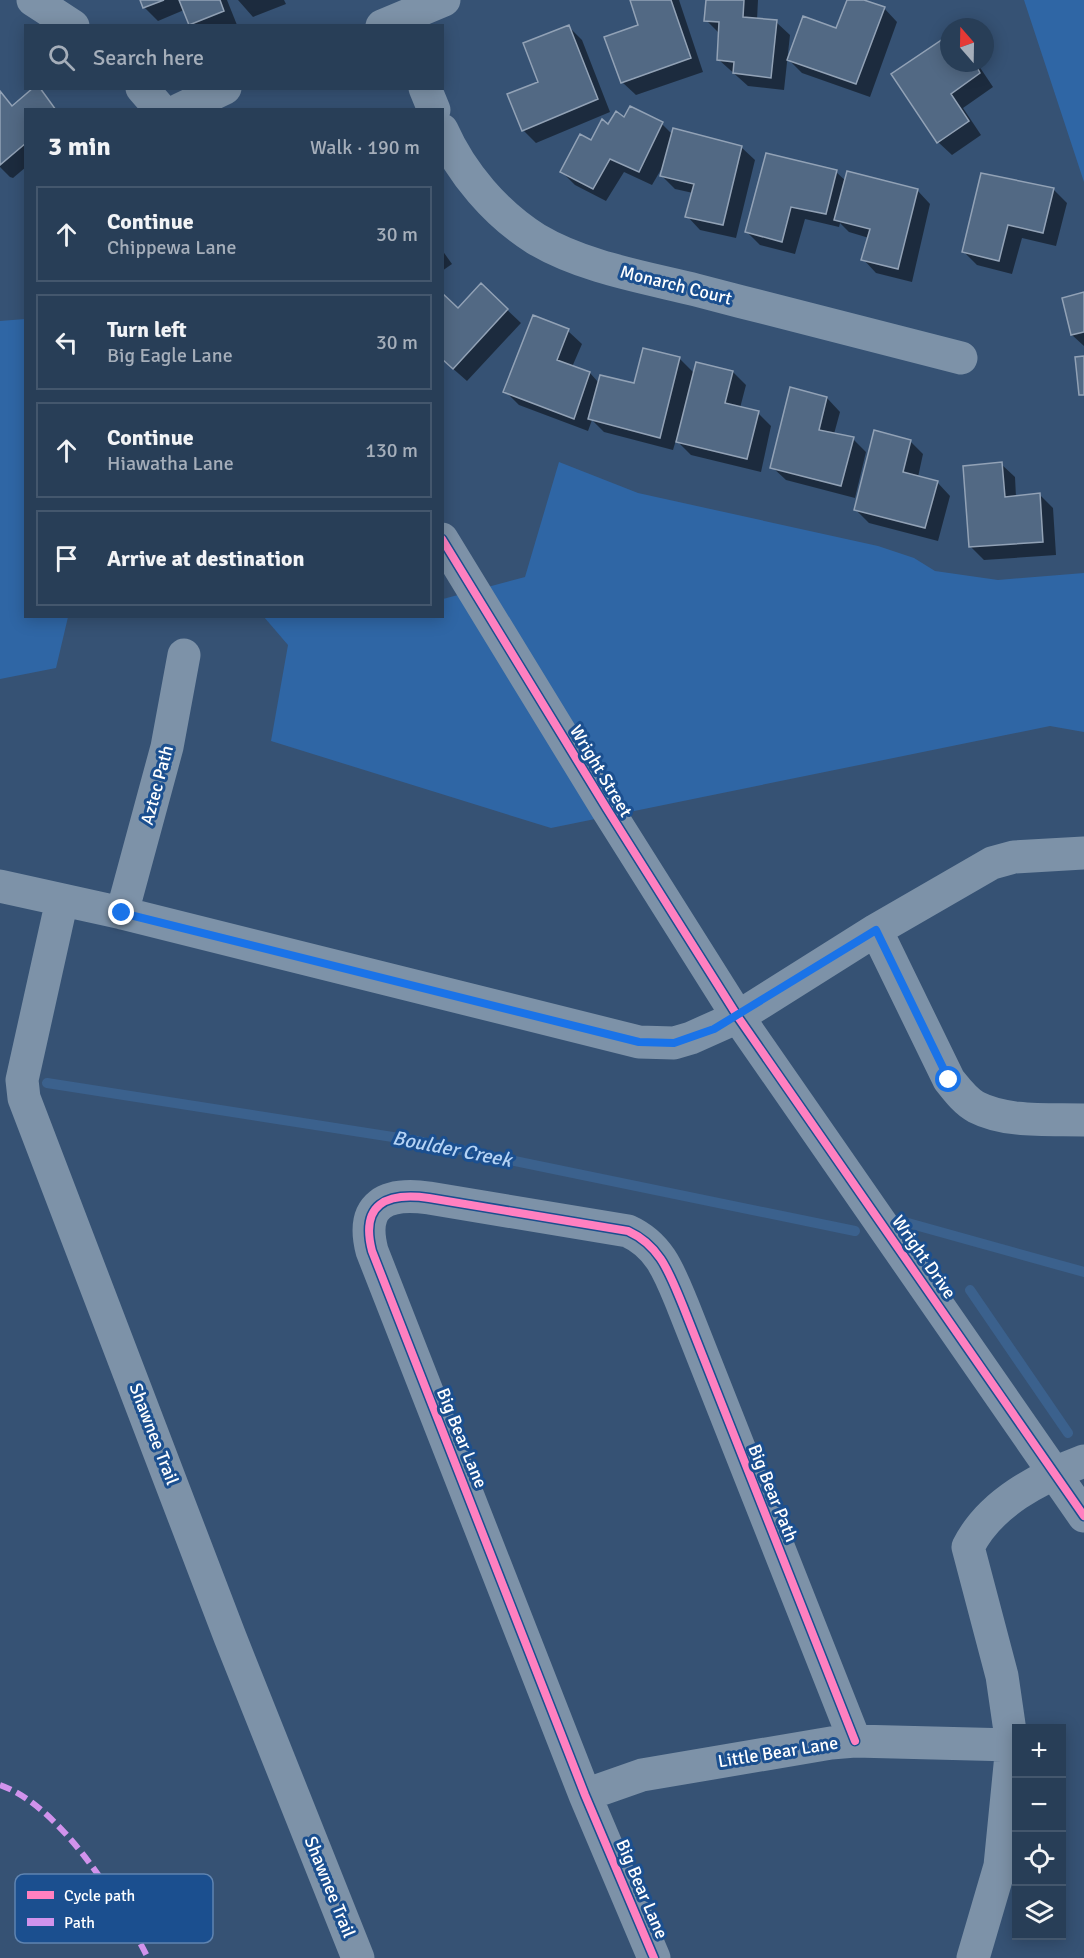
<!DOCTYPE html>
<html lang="en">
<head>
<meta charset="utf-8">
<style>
	body { margin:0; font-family:Signika,sans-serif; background:#30455d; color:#f1f3f6 }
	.controls { position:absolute; right:18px; bottom:18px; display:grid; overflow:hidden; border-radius:0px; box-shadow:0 3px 15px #0003 }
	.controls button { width:54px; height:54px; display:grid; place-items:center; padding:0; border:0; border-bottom:2px solid #44576d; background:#283e57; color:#f1f3f6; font:30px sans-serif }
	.compass { position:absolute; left:940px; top:18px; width:54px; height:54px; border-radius:50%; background:#283e57; box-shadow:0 3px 15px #0003; rotate:340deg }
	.stop { position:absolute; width:18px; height:18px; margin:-14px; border:4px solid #1a73e8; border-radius:50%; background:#fff }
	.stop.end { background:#1a73e8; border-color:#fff; box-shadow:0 2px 6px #0008 }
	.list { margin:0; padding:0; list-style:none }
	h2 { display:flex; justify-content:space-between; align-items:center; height:78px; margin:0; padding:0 24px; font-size:26px }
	h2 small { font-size:20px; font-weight:400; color:#a5aeba }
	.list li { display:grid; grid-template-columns:39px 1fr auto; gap:18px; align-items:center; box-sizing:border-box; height:96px; margin:0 12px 12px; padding:0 12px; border:2px solid #44576d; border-radius:0px }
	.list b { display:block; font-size:22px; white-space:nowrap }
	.list p { margin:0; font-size:20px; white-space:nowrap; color:#a5aeba }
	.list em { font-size:20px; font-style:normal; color:#a5aeba }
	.icon { flex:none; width:33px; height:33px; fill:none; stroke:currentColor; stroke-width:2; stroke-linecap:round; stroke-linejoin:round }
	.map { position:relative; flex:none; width:1084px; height:1958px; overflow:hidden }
	.search { position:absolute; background:#283e57; box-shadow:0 3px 15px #0003; left:24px; top:24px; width:420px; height:66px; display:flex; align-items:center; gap:15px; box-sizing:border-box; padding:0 21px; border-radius:0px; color:#a5aeba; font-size:22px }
	.panel { position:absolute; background:#283e57; box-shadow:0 3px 15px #0003; left:24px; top:108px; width:420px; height:510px; border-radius:0px }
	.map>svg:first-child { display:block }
	.green { fill:#2f66a5 }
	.shadow { fill:#0007 }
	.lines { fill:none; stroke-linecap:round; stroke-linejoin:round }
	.stream { stroke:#3b618d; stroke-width:10 }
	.building { fill:#526984; stroke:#92a2b6; stroke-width:1.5 }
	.minor { stroke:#7d92a8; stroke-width:33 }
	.quiet { stroke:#d193ec; stroke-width:6; stroke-dasharray:12 6; stroke-linecap:butt }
	.cycleway-casing { stroke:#1b4f8f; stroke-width:11 }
	.cycleway { stroke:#ff80c0; stroke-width:8 }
	.route { stroke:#1a73e8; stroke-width:8 }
	.labels { text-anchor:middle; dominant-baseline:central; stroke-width:6; stroke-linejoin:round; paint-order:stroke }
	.street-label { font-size:18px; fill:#fff; stroke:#1b4f8f }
	.water-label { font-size:20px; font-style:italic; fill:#b5d3f5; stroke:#1b4f8f }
	.key { fill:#1b4f8f; stroke:#5f84b1; stroke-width:1.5 }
	.key-label { font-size:16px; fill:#fff }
</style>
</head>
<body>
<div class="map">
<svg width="1084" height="1958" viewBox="0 0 1084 1958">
	<rect width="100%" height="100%" fill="#365274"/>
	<path class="green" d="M1024 0H1084V182Z
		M25 319 26 616 68 617 56 668 0 679V321Z
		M559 462 638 493 878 546 914 558 935 571 998 580 1084 573V732L1050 726 551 828 271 741 288 645 264 617 442 616 443 599 525 577Z"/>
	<path class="shadow" d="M141 0H227L237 25 191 26 184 10 158 21 144 7Z
		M238 0H284L286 4 253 17Z
		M632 0H679L703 72 636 95 622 82 640 26Z
		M708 0H758L757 20 776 22 790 35 784 90 748 86 719 60V33L706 20Z
		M848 0H859L884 8 897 22 870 97 802 73 788 59 837 30Z
		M568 26 582 40 610 112 536 143 523 130 540 83Z
		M949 37V63H977L993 87 963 108 981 135 952 155 938 142Z
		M39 88 57 110H26V167L13 178 10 177 0 167V91L13 107Z
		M625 119 662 124 673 135 741 147 755 160 736 238 700 230 687 216 693 193 675 189 661 175 666 161 652 185 624 172 606 201 575 185 562 172 608 126Z
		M836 172 846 181 917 190 930 204 912 282 876 273 863 259 869 238 849 232 840 223 839 227 805 219 795 254 760 245 747 232Z
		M1054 190 1067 203 1056 246 1022 238 1012 274 977 265 964 252Z
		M442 250 452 264 442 271Z
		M481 285 521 323 467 381 442 359 458 310Z
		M1084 293V346L1072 335Z
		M534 317 568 331 582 344 572 367 590 373 599 383 635 385 644 350 680 359 695 374 733 372 746 385 740 408 758 413 771 426 761 472 691 455 676 440 673 450 604 432 592 420 588 431 519 405 505 391Z
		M827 398 840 412 834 434 853 439 866 452 855 498 786 480 772 467Z
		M910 441 923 454 918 477 937 482 950 496 938 541 869 523 855 509Z
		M1001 464 1015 477 1016 497 1040 495 1053 508 1056 555 984 560 971 547Z"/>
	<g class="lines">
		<path class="stream" d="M47 1083 412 1140 855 1231
			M908 1223 1084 1272
			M970 1290 1068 1433"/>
	</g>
	<path class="building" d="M140 0H164L143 8Z
		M179 0H220L224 11 189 25Z
		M630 0H671L691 58 621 83 604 37 638 25Z
		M706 0H744L743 17 777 20 771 78 733 73 734 62 717 60 719 22 704 21Z
		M847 0H864L885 7 856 84 787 60 803 16 836 28Z
		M569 25 598 99 522 131 507 94 538 82 523 43Z
		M949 35V63H975L980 73 951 94 969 121 937 143 891 74Z
		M33 88H40L56 110H26V143L0 165V91L12 106Z
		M630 106 663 122 639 172 610 159 593 189 560 172 580 134 591 140 602 119 608 124 616 111 624 117Z
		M673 128 742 146 723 225 685 217 694 184 660 176Z
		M766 153 837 170 826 214 791 207 782 242 745 232Z
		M847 171 918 189 898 269 861 260 870 229 834 220Z
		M981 173 1054 188 1043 233 1008 225 999 261 962 252Z
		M481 283 508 309 453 369 442 359V293L458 308Z
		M1084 292V332L1071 335 1062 298Z
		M533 315 569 329 557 360 590 372 574 419 503 392Z
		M643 348 680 357 660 438 588 419 600 375 634 383Z
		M1084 356V395H1079L1075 357Z
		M696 362 733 371 725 403 759 411 747 459 676 442Z
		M790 387 827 397 819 430 854 437 841 486 770 468Z
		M874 430 911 440 903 472 938 481 925 528 854 510Z
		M1002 462 1005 497 1040 493 1043 542 969 547 963 466Z"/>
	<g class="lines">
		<path class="minor" d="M33 0 73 26
			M382 26 444 0
			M142 88 161 110
			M425 88 434 110
			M179 110 225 88
			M442 130C461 173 496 214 536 239 583 267 643 277 696 290 784 313 872 335 961 358
			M442 539 607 809 738 1017 1084 1516
			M0 886 122 913 639 1042 674 1043 691 1038 738 1017 876 930 992 863 1014 857 1084 853
			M62 900 22 1080 24 1098 230 1637 358 1958
			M122 913 167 747 184 655
			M876 930 949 1080C957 1090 965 1101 976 1107 1007 1123 1050 1119 1084 1120
			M585 1795 642 1775 831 1743 855 1741 1012 1745
			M654 1958 585 1795 372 1251C360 1204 386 1192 429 1198L628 1231C661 1246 670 1275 683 1306L855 1741
			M973 1958 1000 1866 1012 1745 1002 1676 968 1547C990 1503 1039 1478 1084 1461"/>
		<path class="quiet" d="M0 1785C61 1806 120 1903 148 1958"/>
		<g class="cycleway-casing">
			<path id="cycleway" d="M442 539 607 809 738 1017 1084 1516
				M654 1958 585 1795 372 1251C360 1204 386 1192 429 1198L628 1231C661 1246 670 1275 683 1306L855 1741"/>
		</g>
		<use href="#cycleway" class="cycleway"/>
	</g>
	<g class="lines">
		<path class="route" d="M122 913 639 1042 674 1043 714 1029 876 930 949 1080"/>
	</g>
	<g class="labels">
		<g class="street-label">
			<text transform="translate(676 285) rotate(14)">Monarch Court</text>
			<text transform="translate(601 771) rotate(59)">Wright Street</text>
			<text transform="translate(157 785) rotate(-75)">Aztec Path</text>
			<text transform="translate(924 1257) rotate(55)">Wright Drive</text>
			<text transform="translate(154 1434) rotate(69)">Shawnee Trail</text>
			<text transform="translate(462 1438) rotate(68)">Big Bear Lane</text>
			<text transform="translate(773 1493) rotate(68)">Big Bear Path</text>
			<text transform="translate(778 1752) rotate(-9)">Little Bear Lane</text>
			<text transform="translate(330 1887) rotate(68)">Shawnee Trail</text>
			<text transform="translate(642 1889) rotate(67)">Big Bear Lane</text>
		</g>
		<g class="water-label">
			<text transform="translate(452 1149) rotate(11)">Boulder Creek</text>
		</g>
	</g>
	<rect x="15" y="1874" width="198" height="69" rx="9" class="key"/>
	<rect x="27" y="1891" width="27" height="8" fill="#ff80c0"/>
	<rect x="27" y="1918" width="27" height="8" fill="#d193ec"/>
	<g class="key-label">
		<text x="64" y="1901">Cycle path</text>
		<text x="64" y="1928">Path</text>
	</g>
</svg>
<div class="controls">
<button>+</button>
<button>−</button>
<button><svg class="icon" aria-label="locate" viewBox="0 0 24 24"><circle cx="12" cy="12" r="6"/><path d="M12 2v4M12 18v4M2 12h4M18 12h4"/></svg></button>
<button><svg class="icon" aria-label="layers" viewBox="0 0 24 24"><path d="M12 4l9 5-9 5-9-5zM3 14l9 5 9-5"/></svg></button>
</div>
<svg class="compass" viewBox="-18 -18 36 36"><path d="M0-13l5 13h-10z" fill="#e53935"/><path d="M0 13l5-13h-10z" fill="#a5aeba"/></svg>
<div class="stop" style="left:949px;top:1080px"></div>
<div class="stop end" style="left:122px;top:913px"></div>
<div class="search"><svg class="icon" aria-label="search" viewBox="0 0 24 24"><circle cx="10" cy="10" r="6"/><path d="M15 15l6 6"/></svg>Search here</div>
<section class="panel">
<h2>3 min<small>Walk · 190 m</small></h2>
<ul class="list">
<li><svg class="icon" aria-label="ahead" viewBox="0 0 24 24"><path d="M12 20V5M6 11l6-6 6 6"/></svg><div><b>Continue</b><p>Chippewa Lane</p></div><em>30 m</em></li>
<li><svg class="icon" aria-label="left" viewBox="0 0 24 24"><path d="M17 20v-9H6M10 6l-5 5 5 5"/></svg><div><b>Turn left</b><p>Big Eagle Lane</p></div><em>30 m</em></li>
<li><svg class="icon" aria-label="ahead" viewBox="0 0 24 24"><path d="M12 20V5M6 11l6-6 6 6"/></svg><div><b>Continue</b><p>Hiawatha Lane</p></div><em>130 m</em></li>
<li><svg class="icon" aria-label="arrive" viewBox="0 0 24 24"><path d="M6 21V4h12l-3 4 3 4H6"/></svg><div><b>Arrive at destination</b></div></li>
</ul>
</section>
</div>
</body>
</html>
